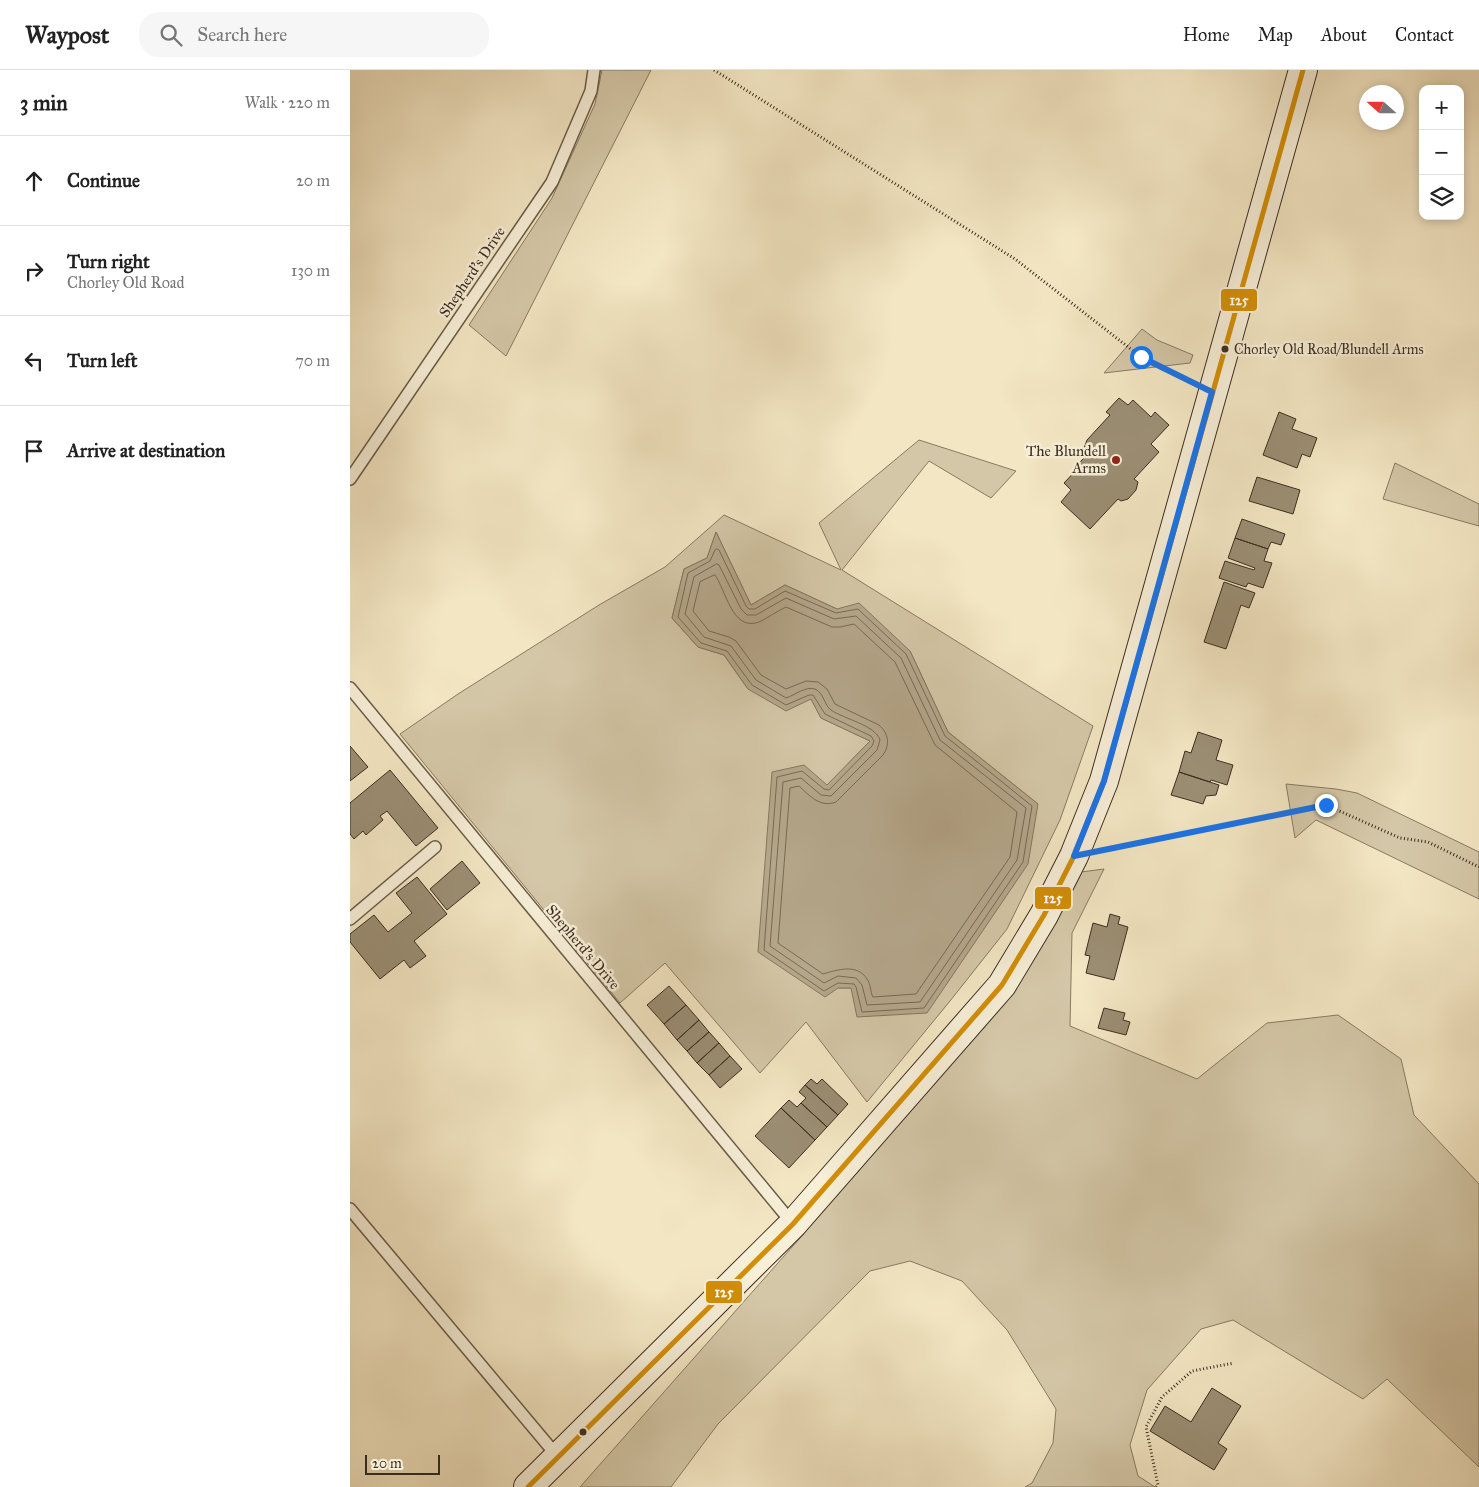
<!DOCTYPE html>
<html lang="en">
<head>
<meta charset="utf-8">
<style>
	body { margin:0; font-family:"IM FELL Great Primer",serif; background:#f6f6f6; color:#222 }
	.controls { position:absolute; right:15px; top:15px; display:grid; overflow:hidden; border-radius:10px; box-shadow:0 2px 8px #0003 }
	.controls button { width:45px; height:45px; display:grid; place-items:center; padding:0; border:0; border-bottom:1px solid #e0e0e0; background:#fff; color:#222; font:25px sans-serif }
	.compass { position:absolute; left:1009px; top:15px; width:45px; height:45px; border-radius:50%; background:#fff; box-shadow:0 2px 8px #0003; rotate:291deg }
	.scale { position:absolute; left:15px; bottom:12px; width:75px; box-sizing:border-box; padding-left:5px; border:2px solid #3c2e1f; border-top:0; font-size:14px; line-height:18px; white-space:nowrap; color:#3c2e1f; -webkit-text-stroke:4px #f7efd8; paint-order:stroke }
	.stop { position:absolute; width:15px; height:15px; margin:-11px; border:4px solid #1a73e8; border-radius:50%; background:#fff }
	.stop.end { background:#1a73e8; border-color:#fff; box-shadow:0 1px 5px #0008 }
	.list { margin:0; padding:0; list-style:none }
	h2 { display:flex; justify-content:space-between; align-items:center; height:65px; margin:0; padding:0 20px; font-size:21px }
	h2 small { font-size:16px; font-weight:400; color:#767676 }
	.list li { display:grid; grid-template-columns:32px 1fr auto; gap:15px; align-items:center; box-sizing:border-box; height:90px; padding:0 20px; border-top:1px solid #e0e0e0 }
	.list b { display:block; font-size:19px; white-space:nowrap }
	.list p { margin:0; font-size:16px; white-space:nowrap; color:#767676 }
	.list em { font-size:16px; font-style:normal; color:#767676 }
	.icon { flex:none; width:28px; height:28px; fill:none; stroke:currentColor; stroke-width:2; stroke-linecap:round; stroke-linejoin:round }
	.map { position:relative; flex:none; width:1129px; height:1417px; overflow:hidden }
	header { display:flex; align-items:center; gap:30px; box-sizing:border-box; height:70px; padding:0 25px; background:#fff; border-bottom:1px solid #e0e0e0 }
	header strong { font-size:24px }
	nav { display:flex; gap:28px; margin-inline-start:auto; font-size:18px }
	.search { width:350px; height:45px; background:#f6f6f6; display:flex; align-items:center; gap:12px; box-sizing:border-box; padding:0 18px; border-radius:20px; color:#767676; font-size:19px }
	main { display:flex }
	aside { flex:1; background:#fff }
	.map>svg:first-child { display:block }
	.green { fill:#d4c7a7; stroke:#887a63; fill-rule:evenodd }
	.water { fill:#b5a78b; stroke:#857760 }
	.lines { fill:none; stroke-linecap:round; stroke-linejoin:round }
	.shore { stroke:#786a55; stroke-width:1 }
	.building { fill:#9b8e74; stroke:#3c2e1f }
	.lane-casing { stroke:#6a5c48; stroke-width:14 }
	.secondary-casing { stroke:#3c2e1f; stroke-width:30 }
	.path { stroke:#3c2e1f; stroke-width:3; stroke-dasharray:1 2.5; stroke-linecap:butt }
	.lane { stroke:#f7efd8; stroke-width:11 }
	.secondary { stroke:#f7efd8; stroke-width:28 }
	.bus-1-casing { stroke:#f7efd8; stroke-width:9 }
	.bus-1 { stroke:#d28e06; stroke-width:5 }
	.route { stroke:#1a73e8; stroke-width:6 }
	.bus-dot { fill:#3c2e1f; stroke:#f7efd8; stroke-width:2 }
	.poi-dot { fill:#8f2418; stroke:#f7efd8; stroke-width:2 }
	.labels { text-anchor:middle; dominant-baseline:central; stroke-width:5; stroke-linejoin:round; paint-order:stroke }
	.bus-label { font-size:14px; fill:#3c2e1f; stroke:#f7efd8; text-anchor:start }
	.street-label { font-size:15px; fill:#3c2e1f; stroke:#f7efd8 }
	.poi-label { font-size:15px; fill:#3c2e1f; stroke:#f7efd8; text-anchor:end }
	.line-badge { stroke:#f7efd8; stroke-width:2 }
	.badge-label { font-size:14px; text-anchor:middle; font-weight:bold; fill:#fff }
</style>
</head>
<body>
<header>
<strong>Waypost</strong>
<div class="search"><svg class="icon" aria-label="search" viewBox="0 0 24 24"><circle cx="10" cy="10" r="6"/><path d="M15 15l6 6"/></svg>Search here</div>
<nav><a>Home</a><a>Map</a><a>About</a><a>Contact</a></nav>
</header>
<main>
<aside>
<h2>3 min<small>Walk · 220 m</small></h2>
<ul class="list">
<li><svg class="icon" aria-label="ahead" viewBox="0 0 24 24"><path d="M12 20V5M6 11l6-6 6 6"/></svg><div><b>Continue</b></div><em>20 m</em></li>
<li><svg class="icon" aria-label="right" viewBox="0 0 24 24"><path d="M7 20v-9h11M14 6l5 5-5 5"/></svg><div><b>Turn right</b><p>Chorley Old Road</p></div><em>130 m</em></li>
<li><svg class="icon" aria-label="left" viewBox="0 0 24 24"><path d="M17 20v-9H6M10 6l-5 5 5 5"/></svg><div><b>Turn left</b></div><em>70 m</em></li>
<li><svg class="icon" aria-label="arrive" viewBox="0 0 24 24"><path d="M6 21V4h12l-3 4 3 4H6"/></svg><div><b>Arrive at destination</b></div></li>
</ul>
</aside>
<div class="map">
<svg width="1129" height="1417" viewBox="0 0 1129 1417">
	<rect width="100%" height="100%" fill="#f3e6c3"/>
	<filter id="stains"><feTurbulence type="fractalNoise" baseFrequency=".004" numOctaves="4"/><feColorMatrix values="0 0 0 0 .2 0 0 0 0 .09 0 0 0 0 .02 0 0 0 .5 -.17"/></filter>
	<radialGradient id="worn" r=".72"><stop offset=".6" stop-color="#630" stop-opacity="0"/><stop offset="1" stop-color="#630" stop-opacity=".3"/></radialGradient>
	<path class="green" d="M252 0H301L156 286 119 255 202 128 245 34Z
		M792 259 807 270 843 285 840 293 754 303Z
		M569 370 666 401 641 428 579 391 492 500 743 656 710 750 657 859 600 931 517 1032 456 952 410 1003 315 893 270 933 50 664 108 624 249 535 315 497 374 445 491 500 469 453ZM366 462 401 535 435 515 487 539 560 581 598 662 688 734 501 918H488L477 716 520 671 471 648 461 629 398 619 374 585 348 577 322 548 334 499 357 488Z
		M1045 393 1129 434V456L1033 429Z
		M936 714 986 719 1007 723 1129 782V829L966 750 945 768Z
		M754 799 722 863 720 956 847 1009 917 953 988 945 1051 989 1064 1045 1129 1114V1397L1037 1309 1013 1329 883 1250 851 1259 797 1320 780 1375 788 1406 805 1417H675L682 1413 703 1373 706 1339 657 1260 612 1211 560 1191 520 1201 368 1354 321 1417H230L450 1168 663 924 698 864 731 802Z"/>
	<path class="water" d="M366 462 401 535 435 515 487 539 509 533 560 581 598 662 688 734 678 794 577 943 507 947 501 918H488L475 927 408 882 422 702 454 695 477 715 520 671 471 648 461 629 436 641 398 619 374 585 348 577 322 548 334 499 357 488Z"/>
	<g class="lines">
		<path class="shore" d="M367 479 369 480 396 536 399 539H405L435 521 486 543 508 539 556 584 595 666 682 736 673 792 574 938 512 942 506 917 504 914 488 913 474 921 414 880 427 707 452 701 474 719 479 720 522 676 524 671 521 666 475 644 463 625H459L436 635 402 615 377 581 351 573 328 547 338 503 360 491 365 480Z
			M367 494 369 495 391 539 397 545H406L436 528 484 549 506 546 551 588 590 670 676 738 667 790 570 932 517 935 512 915 506 908 488 906 474 913 420 876 433 712 451 708 471 725 481 726 527 680 530 670C525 655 494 649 481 640 474 635 474 623 465 619 456 616 445 625 436 628L406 610 381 576 354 567 335 544 344 507Z
			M365 505C376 520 382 562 409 552 418 548 427 541 436 537L482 557H490L504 554 545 592 585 675 667 742 660 787 566 924 523 927C520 922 521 914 517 909 507 893 487 900 473 904L428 873 440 718 449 716C460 726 470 738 486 732L533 685C540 675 539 664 529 655L485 634 477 619 468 612 456 611 436 619 411 605 386 571 379 567 359 561 343 541 350 512Z"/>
	</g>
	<path class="building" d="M769 328 778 335 783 330 801 347 805 342 819 355 801 374 809 382 784 409 788 412 786 420 778 429 771 431 768 429 740 459 711 432 721 420 714 413 730 396 728 394 735 387 732 384 737 370 760 345 756 342Z
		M929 342 946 349 942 359 967 368 960 387 952 384 947 398 913 385Z
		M907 407 950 420 943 444 899 431Z
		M892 449 935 464 931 475 921 472 918 479 885 468Z
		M885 468 918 479 914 491 922 493 913 518 898 513 896 517 869 508 875 491 904 500 905 498 878 488Z
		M874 512 905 523 899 538 891 535 876 579 854 572Z
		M848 662 872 670 866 690 883 695 877 715 861 710 860 712 829 702 835 681 841 683Z
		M0 676 18 697 0 711Z
		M40 700 88 758 66 776 37 741 30 746 33 750 16 765 13 761 4 769 0 764V733Z
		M829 702 869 715 866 725 856 726 853 734 821 725Z
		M112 791 130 813 97 840 80 819Z
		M67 807 97 844 64 871 76 886 60 898 54 890 30 909 0 872V864L24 845 38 862 62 843 46 823Z
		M760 844 770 847 768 854 778 857 764 910 736 903 740 886 735 885 743 853 757 857Z
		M319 916 336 935 314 954 297 935Z
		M336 935 349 950 327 970 314 954Z
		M754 938 775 943 773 950 780 952 776 965 748 958Z
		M349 950 359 962 337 981 327 970Z
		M359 962 369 973 347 993 337 981Z
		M369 973 380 986 359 1005 347 993Z
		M380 986 392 999 370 1018 359 1005Z
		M461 1009 467 1014 472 1009 498 1034 488 1045 455 1015Z
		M455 1015 488 1045 477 1057 451 1033 456 1028 449 1022Z
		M439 1030 447 1037 451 1033 477 1057 465 1070 431 1038Z
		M431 1038 465 1070 439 1098 405 1066Z
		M862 1318 891 1336 868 1373 877 1379 864 1400 800 1361 815 1336 841 1352Z"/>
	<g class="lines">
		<g class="lane-casing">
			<path id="lane" d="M0 409 202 112 241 21 244 0
				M0 618 443 1154
				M0 849 85 777
				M0 1139 208 1387"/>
		</g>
		<g class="secondary-casing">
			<path id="secondary" d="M178 1417 443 1154 652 915 694 845 724 786 754 711 953 0"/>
		</g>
		<path class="path" d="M364 0 665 189 791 287 840 311
			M754 780 976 735 1050 768 1078 772 1129 797
			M806 1417 808 1415 796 1357 812 1327 842 1301 884 1293"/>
		<use href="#lane" class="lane"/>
		<use href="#secondary" class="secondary"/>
		<g class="bus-1-casing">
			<path id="bus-1" d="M178 1417 443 1154 652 915 694 845 724 786 754 711 953 0"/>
		</g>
		<use href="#bus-1" class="bus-1"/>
	</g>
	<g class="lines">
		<path class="route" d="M791 287 862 322 754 711 724 786 976 735"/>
	</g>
	<g class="bus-dot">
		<circle cx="875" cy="279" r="4.5"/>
		<circle cx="233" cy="1362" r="4.5"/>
	</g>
	<circle class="poi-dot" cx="766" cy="390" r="5"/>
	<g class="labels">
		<g class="bus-label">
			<text x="884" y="279">Chorley Old Road/Blundell Arms</text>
		</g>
		<g class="street-label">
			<text transform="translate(122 202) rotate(-56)">Shepherd's Drive</text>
			<text transform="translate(233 877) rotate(50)">Shepherd's Drive</text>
		</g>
		<g class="poi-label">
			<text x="756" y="381">The Blundell<tspan x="756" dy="17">Arms</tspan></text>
		</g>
	</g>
	<g class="line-badge">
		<rect x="870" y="218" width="38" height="24" rx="5" fill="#d28e06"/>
		<rect x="684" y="816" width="38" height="24" rx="5" fill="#d28e06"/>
		<rect x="355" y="1210" width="38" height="24" rx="5" fill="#d28e06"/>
	</g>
	<g class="badge-label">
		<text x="889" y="235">125</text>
		<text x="703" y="833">125</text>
		<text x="374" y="1227">125</text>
	</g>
	<rect width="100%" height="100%" filter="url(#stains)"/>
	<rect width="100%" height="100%" fill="url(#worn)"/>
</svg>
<div class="controls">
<button>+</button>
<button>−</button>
<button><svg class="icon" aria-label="layers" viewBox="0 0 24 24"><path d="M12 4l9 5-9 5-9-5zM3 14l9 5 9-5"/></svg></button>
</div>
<svg class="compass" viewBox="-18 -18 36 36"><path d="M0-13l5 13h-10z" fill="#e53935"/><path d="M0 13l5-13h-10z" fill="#767676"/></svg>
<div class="scale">20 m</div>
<div class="stop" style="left:791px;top:287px"></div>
<div class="stop end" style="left:976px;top:735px"></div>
</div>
</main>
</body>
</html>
